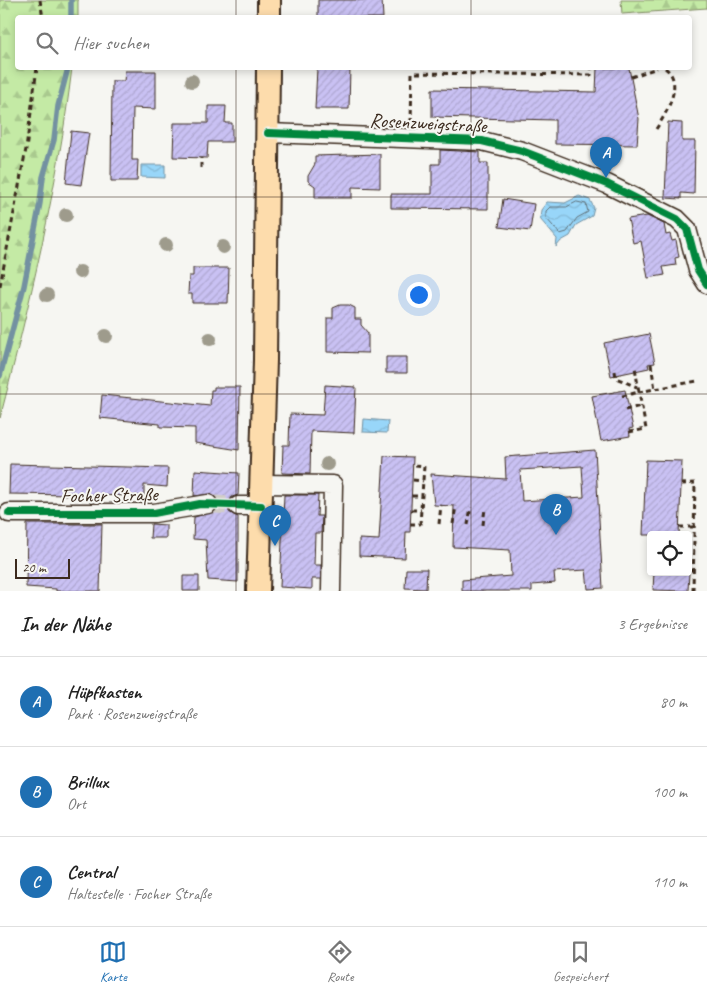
<!DOCTYPE html>
<html lang="de">
<head>
<meta charset="utf-8">
<style>
	body { margin:0; font-family:Caveat,sans-serif; background:#f2f2f2; color:#222 }
	.controls { position:absolute; right:15px; bottom:15px; display:grid; overflow:hidden; border-radius:5px; box-shadow:0 2px 8px #0003 }
	.controls button { width:45px; height:45px; display:grid; place-items:center; padding:0; border:0; border-bottom:1px solid #e0e0e0; background:#fff; color:#222; font:25px sans-serif }
	.scale { position:absolute; left:15px; bottom:12px; width:55px; box-sizing:border-box; padding-left:5px; border:2px solid #3b2a1e; border-top:0; font-size:14px; line-height:18px; white-space:nowrap; color:#3b2a1e; -webkit-text-stroke:4px #f6f6f2; paint-order:stroke }
	.you { position:absolute; left:418px; top:294px; width:18px; height:18px; margin:-12px; border:4px solid #fff; border-radius:50%; background:#1a73e8; box-shadow:0 0 0 8px #1a73e833 }
	.badge { display:grid; place-items:center; width:32px; height:32px; border-radius:50%; background:#1f6fb2; color:#fff; font-size:16px; font-weight:700 }
	.pin { position:absolute; translate:-50% -41px; filter:drop-shadow(0 1px 2px #0008) }
	.pin::after { content:''; position:absolute; top:26px; width:18px; height:15px; background:inherit; clip-path:polygon(0 0,100% 0,50% 100%) }
	.list { margin:0; padding:0; list-style:none }
	h2 { display:flex; justify-content:space-between; align-items:center; height:65px; margin:0; padding:0 20px; font-size:21px }
	h2 small { font-size:16px; font-weight:400; color:#767676 }
	.list li { display:grid; grid-template-columns:32px 1fr auto; gap:15px; align-items:center; box-sizing:border-box; height:90px; padding:0 20px; border-top:1px solid #e0e0e0 }
	.list b { display:block; font-size:19px; white-space:nowrap }
	.list p { margin:0; font-size:16px; white-space:nowrap; color:#767676 }
	.list em { font-size:16px; font-style:normal; color:#767676 }
	.icon { flex:none; width:28px; height:28px; fill:none; stroke:currentColor; stroke-width:2; stroke-linecap:round; stroke-linejoin:round }
	.map { position:relative; flex:none; width:707px; height:591px; overflow:hidden }
	.search { position:absolute; background:#fff; box-shadow:0 2px 8px #0003; left:15px; right:15px; top:15px; height:55px; display:flex; align-items:center; gap:12px; box-sizing:border-box; padding:0 18px; border-radius:5px; color:#767676; font-size:19px }
	.sheet { height:335px; background:#fff }
	nav { display:flex; justify-content:space-around; align-items:center; box-sizing:border-box; height:70px; border-top:1px solid #e0e0e0; background:#fff; font-size:14px; color:#767676 }
	nav a { display:grid; justify-items:center; gap:2px }
	nav .on { color:#1f6fb2 }
	.map>svg:first-child { display:block }
	.forest { fill:url(#forest-firs); stroke:#808a62 }
	.water { fill:url(#water-waves); stroke:#7391a1 }
	.lines { fill:none; stroke-linecap:round; stroke-linejoin:round }
	.shore { stroke:#606f76; stroke-width:1 }
	.stream { stroke:#7391a1; stroke-width:5.5 }
	.building { fill:url(#building-hatch); stroke:#3b2a1e; fill-rule:evenodd }
	.minor-tunnel { stroke:#d1cdc8; stroke-width:18; stroke-dasharray:18 9; stroke-linecap:butt }
	.minor-casing { stroke:#3b2a1e; stroke-width:21 }
	.major-casing { stroke:#3b2a1e; stroke-width:26 }
	.path { stroke:#3b2a1e; stroke-width:3; stroke-dasharray:5 4; stroke-linecap:butt }
	.minor { stroke:#f6f6f2; stroke-width:18 }
	.major { stroke:#fddcac; stroke-width:22 }
	.cycleway-casing { stroke:#f6f6f2; stroke-width:11 }
	.cycleway { stroke:#00873e; stroke-width:8 }
	.tree { fill:#9e9b8c }
	.grid { fill:none; stroke:#3b2a1e; stroke-width:1; stroke-opacity:0.55 }
	.labels { text-anchor:middle; dominant-baseline:central; stroke-width:4; stroke-linejoin:round; paint-order:stroke }
	.street-label { font-size:20px; fill:#3b2a1e; stroke:#f6f6f2 }
</style>
</head>
<body>
<div class="map">
<svg width="707" height="591" viewBox="0 0 707 591">
	<defs>
		<pattern id="forest-firs" width="22" height="20" patternUnits="userSpaceOnUse" patternTransform="scale(1.25)"><rect width="22" height="20" fill="#c4eaa5"/><path d="M5 1l3.5 6h-7zM16 11l3.5 6h-7z" fill="#a9c98e"/></pattern>
		<pattern id="water-waves" width="16" height="10" patternUnits="userSpaceOnUse" patternTransform="scale(1.25)"><rect width="16" height="10" fill="#98d6f9"/><path d="M0 5q4-4 8 0t8 0" fill="none" stroke="#84b8d5"/></pattern>
		<pattern id="building-hatch" width="6" height="6" patternUnits="userSpaceOnUse" patternTransform="scale(1.25)"><rect width="6" height="6" fill="#c9c1f3"/><path d="M-1 1l2-2M0 6l6-6M5 7l2-2" fill="none" stroke="#aea6d0"/></pattern>
	</defs>
	<rect width="100%" height="100%" fill="#f6f6f2"/>
	<filter id="ink" filterUnits="userSpaceOnUse"><feTurbulence type="fractalNoise" baseFrequency=".02" numOctaves="2"/><feDisplacementMap in="SourceGraphic" scale="10" xChannelSelector="R" yChannelSelector="G"/><feConvolveMatrix kernelMatrix="1 2 1 2 8 2 1 2 1" color-interpolation-filters="sRGB"/></filter>
	<g filter="url(#ink)">
		<path class="forest" d="M0 0H78V17L18 18V68H72C58 186 30 303 0 418Z
			M621 0H707V8L622 14Z"/>
		<path class="water" d="M141 165H165V178L141 177Z
			M579 196 590 200 594 208 592 216 576 225 570 236 561 241 556 247 557 239 540 219 541 210 547 202 565 203Z
			M364 419 388 421 387 433 363 432Z"/>
		<g class="lines">
			<path class="shore" d="M577 202 586 204 588 212 577 218 567 232 560 234 546 218V211L550 207H566Z"/>
			<path class="stream" d="M71 0V18
				M0 376 24 286 40 203 43 177 54 140 58 106 68 68"/>
		</g>
		<path class="building" d="M318 0H382L383 18H318Z
			M317 68H350L349 109H315Z
			M597 68H629L639 119 637 145 555 144V120L432 117V89L596 92Z
			M125 71H156V109L133 108 132 160H138L137 181H111L112 81H124Z
			M208 106H226L225 123H232V142H208L207 158 173 157 174 123H208Z
			M668 122 682 123V141H695L694 194 681 193V199L665 198Z
			M71 131 89 133 81 185 66 183Z
			M440 150 480 152V163H488V209L391 208V194H432V164H440Z
			M380 154V188L352 187V198H315V186L308 181V176L315 164V156Z
			M503 199 534 204 530 231 499 227Z
			M647 216 664 224 666 235 670 234 672 241 676 240 679 257 675 258 676 265 663 267 665 275 648 278 641 241 633 243 628 219Z
			M193 268H229L228 303H192V294H188L189 276H193Z
			M340 305H349L355 308V319H361V325L368 333V353L327 352V318H333V308Z
			M649 334 655 363 648 364 649 368 611 376 604 343Z
			M386 357H407V373H386Z
			M325 385 356 387 354 433 311 431 310 474 282 473 283 445H289L290 414 323 415Z
			M214 387H240L239 450 195 443V428L160 427V424L100 418 102 395 210 406 211 390H214Z
			M625 390 633 428 629 429 630 436 601 441 592 396Z
			M595 450 603 588 588 589 586 570 554 572 555 583 532 585V591H462V580L511 576 510 550 453 547 454 506 434 505 431 474 506 479 505 457ZM582 466 584 497 522 501 520 470Z
			M384 456 413 457 410 532H406L405 558 359 556V539L379 540Z
			M646 460 682 461 679 535H643Z
			M10 464 168 468 167 487 144 485V496L9 494Z
			M195 470 239 473 238 495 232 497 227 506 229 512 238 517V582L208 580 206 540 193 539 194 517 214 512 218 503 211 494 194 496Z
			M284 495H318L317 516H322L321 533H315L314 565H321V579H312V589L280 587Z
			M27 524H102L100 591H56V589L26 587Z
			M151 524 166 525V538H150Z
			M406 569H427L426 589 405 588Z
			M654 572H689L688 591 653 590Z
			M183 576H199V591H183Z"/>
		<g class="lines">
			<path class="minor-tunnel" d="M208 504 238 506"/>
			<g class="minor-casing">
				<path id="minor" d="M268 133 482 141 522 151 607 184 677 219 687 229 698 270 707 284
					M262 484 333 485 331 591
					M238 506H261
					M9 513H154L208 504"/>
			</g>
			<g class="major-casing">
				<path id="major" d="M269 18V0
					M258 591 265 360 268 68"/>
			</g>
			<path class="path" d="M40 0 43 18
				M231 18V9
				M631 77 657 68
				M411 123 412 73 591 75V68
				M656 129C666 114 685 82 665 68
				M201 168V158
				M0 286 26 149 37 68
				M651 364 655 389
				M615 371 616 378 637 387
				M622 396 639 392 635 367
				M625 410 641 406
				M629 432 646 429 639 392 697 381
				M413 480 423 481
				M681 484 695 483 693 591
				M412 496H422
				M411 510H421
				M410 524H420L424 466 414 465
				M439 524 441 505
				M453 524 456 506
				M468 525 471 507
				M483 525 485 508
				M679 527H695
				M689 570H694"/>
			<use href="#minor" class="minor"/>
			<use href="#major" class="major"/>
			<g class="cycleway-casing">
				<path id="cycleway" d="M268 133 482 141 522 151 607 184 677 219 687 229 698 270 707 284
					M9 513H154L200 504 261 506"/>
			</g>
			<use href="#cycleway" class="cycleway"/>
		</g>
		<g class="tree">
			<circle cx="192" cy="81" r="7"/>
			<circle cx="66" cy="215" r="7"/>
			<circle cx="166" cy="245" r="7"/>
			<circle cx="223" cy="247" r="7"/>
			<circle cx="80" cy="272" r="7"/>
			<circle cx="47" cy="295" r="7"/>
			<circle cx="106" cy="336" r="7"/>
			<circle cx="210" cy="339" r="7"/>
			<circle cx="327" cy="464" r="7"/>
		</g>
	</g>
	<path class="grid" d="M236 0V18M471 0V18M236 68V591M471 68V591M0 197H707M0 394H707"/>
	<g class="labels">
		<g class="street-label">
			<text transform="translate(428 123) rotate(3)">Rosenzweigstraße</text>
			<text transform="translate(109 495) rotate(-1)">Focher Straße</text>
		</g>
	</g>
</svg>
<div class="controls">
<button><svg class="icon" aria-label="locate" viewBox="0 0 24 24"><circle cx="12" cy="12" r="6"/><path d="M12 2v4M12 18v4M2 12h4M18 12h4"/></svg></button>
</div>
<div class="scale">20 m</div>
<div class="you"></div>
<div class="pin badge" style="left:606px;top:178px">A</div>
<div class="pin badge" style="left:556px;top:535px">B</div>
<div class="pin badge" style="left:275px;top:546px">C</div>
<div class="search"><svg class="icon" aria-label="search" viewBox="0 0 24 24"><circle cx="10" cy="10" r="6"/><path d="M15 15l6 6"/></svg>Hier suchen</div>
</div>
<section class="sheet">
<h2>In der Nähe<small>3 Ergebnisse</small></h2>
<ul class="list">
<li><span class="badge">A</span><div><b>Hüpfkasten</b><p>Park · Rosenzweigstraße</p></div><em>80 m</em></li>
<li><span class="badge">B</span><div><b>Brillux</b><p>Ort</p></div><em>100 m</em></li>
<li><span class="badge">C</span><div><b>Central</b><p>Haltestelle · Focher Straße</p></div><em>110 m</em></li>
</ul>
</section>
<nav>
<a class="on"><svg class="icon" aria-label="map" viewBox="0 0 24 24"><path d="M3 6l6-2 6 2 6-2v14l-6 2-6-2-6 2zM9 4v14M15 6v14"/></svg>Karte</a>
<a><svg class="icon" aria-label="directions" viewBox="0 0 24 24"><path d="M12 3l9 9-9 9-9-9zM9 14v-3h6M13 9l2 2-2 2"/></svg>Route</a>
<a><svg class="icon" aria-label="saved" viewBox="0 0 24 24"><path d="M7 4h10v16l-5-4-5 4z"/></svg>Gespeichert</a>
</nav>
</body>
</html>
